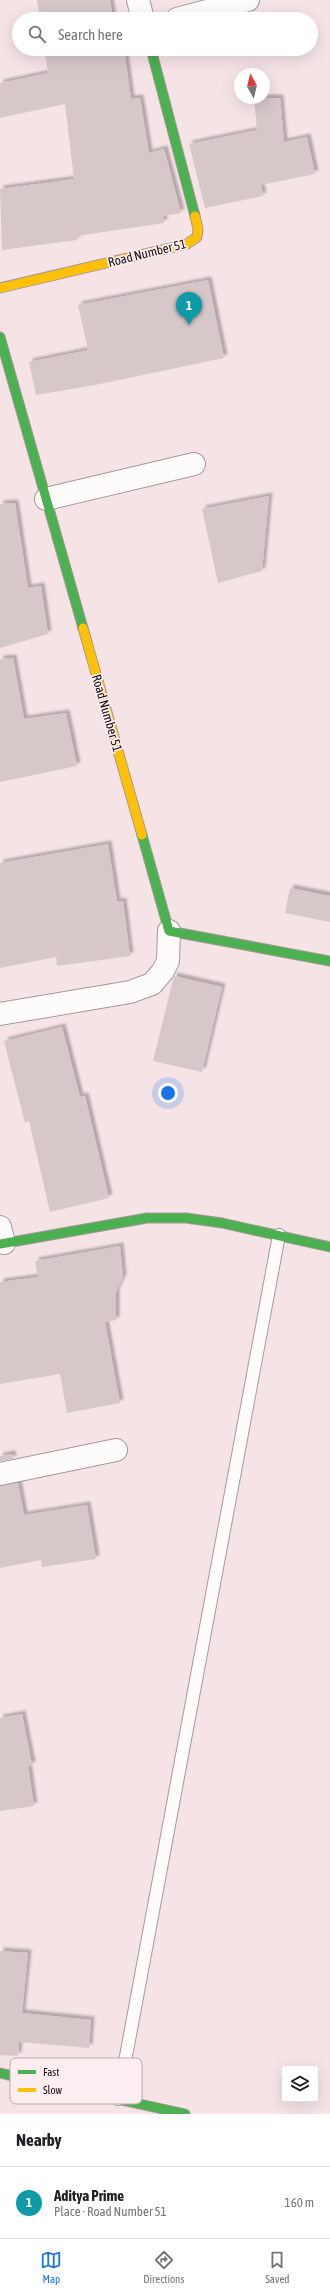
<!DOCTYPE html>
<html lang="en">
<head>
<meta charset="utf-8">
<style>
	body { margin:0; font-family:"Asap Condensed",sans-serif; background:#f6f6f6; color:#202124 }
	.controls { position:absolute; right:12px; bottom:12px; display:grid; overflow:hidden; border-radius:4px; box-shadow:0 4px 16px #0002 }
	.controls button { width:36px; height:36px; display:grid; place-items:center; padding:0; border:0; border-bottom:1px solid #e0e0e0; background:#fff; color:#202124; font:20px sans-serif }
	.compass { position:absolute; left:234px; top:68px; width:36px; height:36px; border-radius:50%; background:#fff; box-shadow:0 4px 16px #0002; rotate:352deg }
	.you { position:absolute; left:168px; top:1093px; width:14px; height:14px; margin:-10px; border:3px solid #fff; border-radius:50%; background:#1a73e8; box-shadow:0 0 0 6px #1a73e833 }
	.badge { display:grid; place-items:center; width:26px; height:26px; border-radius:50%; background:#1a73e8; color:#fff; font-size:13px; font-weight:700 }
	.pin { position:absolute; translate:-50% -33px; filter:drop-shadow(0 1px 2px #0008) }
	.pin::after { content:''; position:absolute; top:21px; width:14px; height:12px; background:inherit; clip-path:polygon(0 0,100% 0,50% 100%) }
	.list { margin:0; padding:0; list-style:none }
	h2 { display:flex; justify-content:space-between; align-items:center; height:52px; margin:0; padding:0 16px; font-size:17px }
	h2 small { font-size:13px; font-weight:400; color:#757577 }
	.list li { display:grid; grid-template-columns:26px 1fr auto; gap:12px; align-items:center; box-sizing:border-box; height:72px; padding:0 16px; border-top:1px solid #e0e0e0 }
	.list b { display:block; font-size:15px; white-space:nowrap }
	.list p { margin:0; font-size:13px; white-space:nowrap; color:#757577 }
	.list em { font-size:13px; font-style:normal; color:#757577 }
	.icon { flex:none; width:22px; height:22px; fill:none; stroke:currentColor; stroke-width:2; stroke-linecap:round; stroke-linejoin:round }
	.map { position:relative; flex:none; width:330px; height:2114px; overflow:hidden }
	.search { position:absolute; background:#fff; box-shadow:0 4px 16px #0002; left:12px; right:12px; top:12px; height:44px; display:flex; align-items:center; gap:10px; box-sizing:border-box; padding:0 14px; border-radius:22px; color:#757577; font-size:15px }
	.sheet { height:124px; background:#fff }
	nav { display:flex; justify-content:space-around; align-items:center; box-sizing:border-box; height:56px; border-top:1px solid #e0e0e0; background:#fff; font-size:11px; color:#757577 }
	nav a { display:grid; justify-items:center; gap:2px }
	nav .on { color:#1a73e8 }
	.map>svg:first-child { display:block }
	.building { fill:#d6c7c9; filter:url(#shadow) }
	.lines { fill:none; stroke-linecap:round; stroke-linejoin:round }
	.lane-casing { stroke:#a6999b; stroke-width:14 }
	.street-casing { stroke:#a6999b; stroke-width:24 }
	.fast-casing { stroke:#a6999b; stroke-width:11 }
	.slow-casing { stroke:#a6999b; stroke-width:11 }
	.lane { stroke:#fefbfb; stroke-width:12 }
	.street { stroke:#fefbfb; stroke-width:22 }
	.fast { stroke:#4caf50; stroke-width:9 }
	.slow { stroke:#ffc107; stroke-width:9 }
	.labels { text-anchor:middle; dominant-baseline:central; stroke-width:3.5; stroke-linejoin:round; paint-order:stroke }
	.street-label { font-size:13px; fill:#190e10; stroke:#fceef0 }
	.key { fill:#fceef0; stroke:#b8abad; stroke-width:1 }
	.key-label { font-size:11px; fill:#190e10 }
</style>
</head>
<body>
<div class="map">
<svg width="330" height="2114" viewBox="0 0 330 2114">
	<defs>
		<filter id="shadow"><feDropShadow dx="3.5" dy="-3.5" stdDeviation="1" flood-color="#0004"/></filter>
	</defs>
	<rect width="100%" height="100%" fill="#f5e3e6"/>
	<path class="building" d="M37 0H110L113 19H40Z
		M44 49H124L131 99 140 98 149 153 164 149 181 213 163 216 164 223 77 236V240L2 250 0 189 74 179 65 104 0 118V83L48 73Z
		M254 98H280L284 142 307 137 315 174 261 185 263 196 205 208 189 144 257 130Z
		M208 280 224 358 95 385 36 395 29 362 88 350 78 305Z
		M269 496 262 571 218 583 202 509Z
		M15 503 28 588 41 586 48 634 0 648V504Z
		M13 658 24 719 66 713 77 766 0 782V659Z
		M108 844 117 902 123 901 130 956 57 966 56 957 0 968V863Z
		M290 888 330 896V922L285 913Z
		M174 976 222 987 202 1072 153 1061Z
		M62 1027 80 1097 85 1096 109 1198 50 1212 29 1121 25 1123 4 1041Z
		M120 1246 123 1277 116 1292V1320L105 1322 120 1403 67 1413 60 1374 0 1384V1282L38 1277 35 1261Z
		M12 1454 13 1459 0 1461V1456Z
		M18 1483 24 1515 87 1505 96 1559 42 1567 41 1560 0 1568V1486Z
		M22 1714 32 1765 28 1766 34 1806 0 1811V1718Z
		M0 1951 28 1953 22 2013 91 2020 89 2048 19 2042 18 2056 0 2055Z"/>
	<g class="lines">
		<g class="lane-casing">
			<path id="lane" d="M118 2099 279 1235"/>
		</g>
		<g class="street-casing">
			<path id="street" d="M138 0 143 19
				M177 19 248 0
				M46 499 194 464
				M0 1014 130 992 152 984 163 971 168 961 169 931
				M0 1227 4 1243
				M0 1474 116 1450"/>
		</g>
		<g class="fast-casing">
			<path id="fast" d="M151 49 195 216
				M0 337 83 628
				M142 835 169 931 330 961
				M0 1244 147 1218H186L222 1223 330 1247
				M0 2073 185 2114"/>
		</g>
		<g class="slow-casing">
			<path id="slow" d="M0 288 187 244 197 237 198 229 195 216
				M83 628 142 835"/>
		</g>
		<use href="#lane" class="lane"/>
		<use href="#street" class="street"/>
		<use href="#fast" class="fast"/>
		<use href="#slow" class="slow"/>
	</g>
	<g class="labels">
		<g class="street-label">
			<text transform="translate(147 253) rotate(-14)">Road Number 51</text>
			<text transform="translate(107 713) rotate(74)">Road Number 51</text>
		</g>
	</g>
	<rect x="10" y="2058" width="132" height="46" rx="6" class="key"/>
	<rect x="18" y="2070" width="18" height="4" fill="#4caf50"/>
	<rect x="18" y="2088" width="18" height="4" fill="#ffc107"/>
	<g class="key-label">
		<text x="43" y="2076">Fast</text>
		<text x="43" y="2094">Slow</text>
	</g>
</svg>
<div class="controls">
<button><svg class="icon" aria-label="layers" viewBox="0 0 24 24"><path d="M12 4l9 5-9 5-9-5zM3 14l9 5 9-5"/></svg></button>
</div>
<svg class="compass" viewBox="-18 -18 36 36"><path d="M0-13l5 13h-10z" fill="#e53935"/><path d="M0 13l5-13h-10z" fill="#757577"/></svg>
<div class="you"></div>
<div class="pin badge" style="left:189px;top:325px;background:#0f9aa8">1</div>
<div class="search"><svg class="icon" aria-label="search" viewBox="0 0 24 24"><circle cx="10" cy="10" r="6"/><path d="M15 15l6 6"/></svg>Search here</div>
</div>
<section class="sheet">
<h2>Nearby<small></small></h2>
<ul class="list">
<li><span class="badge" style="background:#0f9aa8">1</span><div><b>Aditya Prime</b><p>Place · Road Number 51</p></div><em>160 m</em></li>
</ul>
</section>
<nav>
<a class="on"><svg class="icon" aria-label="map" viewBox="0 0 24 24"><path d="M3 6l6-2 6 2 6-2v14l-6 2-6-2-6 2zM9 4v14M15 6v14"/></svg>Map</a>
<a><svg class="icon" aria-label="directions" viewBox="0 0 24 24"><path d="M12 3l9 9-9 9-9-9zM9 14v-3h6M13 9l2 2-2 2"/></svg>Directions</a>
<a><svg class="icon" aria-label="saved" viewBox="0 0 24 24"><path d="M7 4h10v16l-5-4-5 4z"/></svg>Saved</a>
</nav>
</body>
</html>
